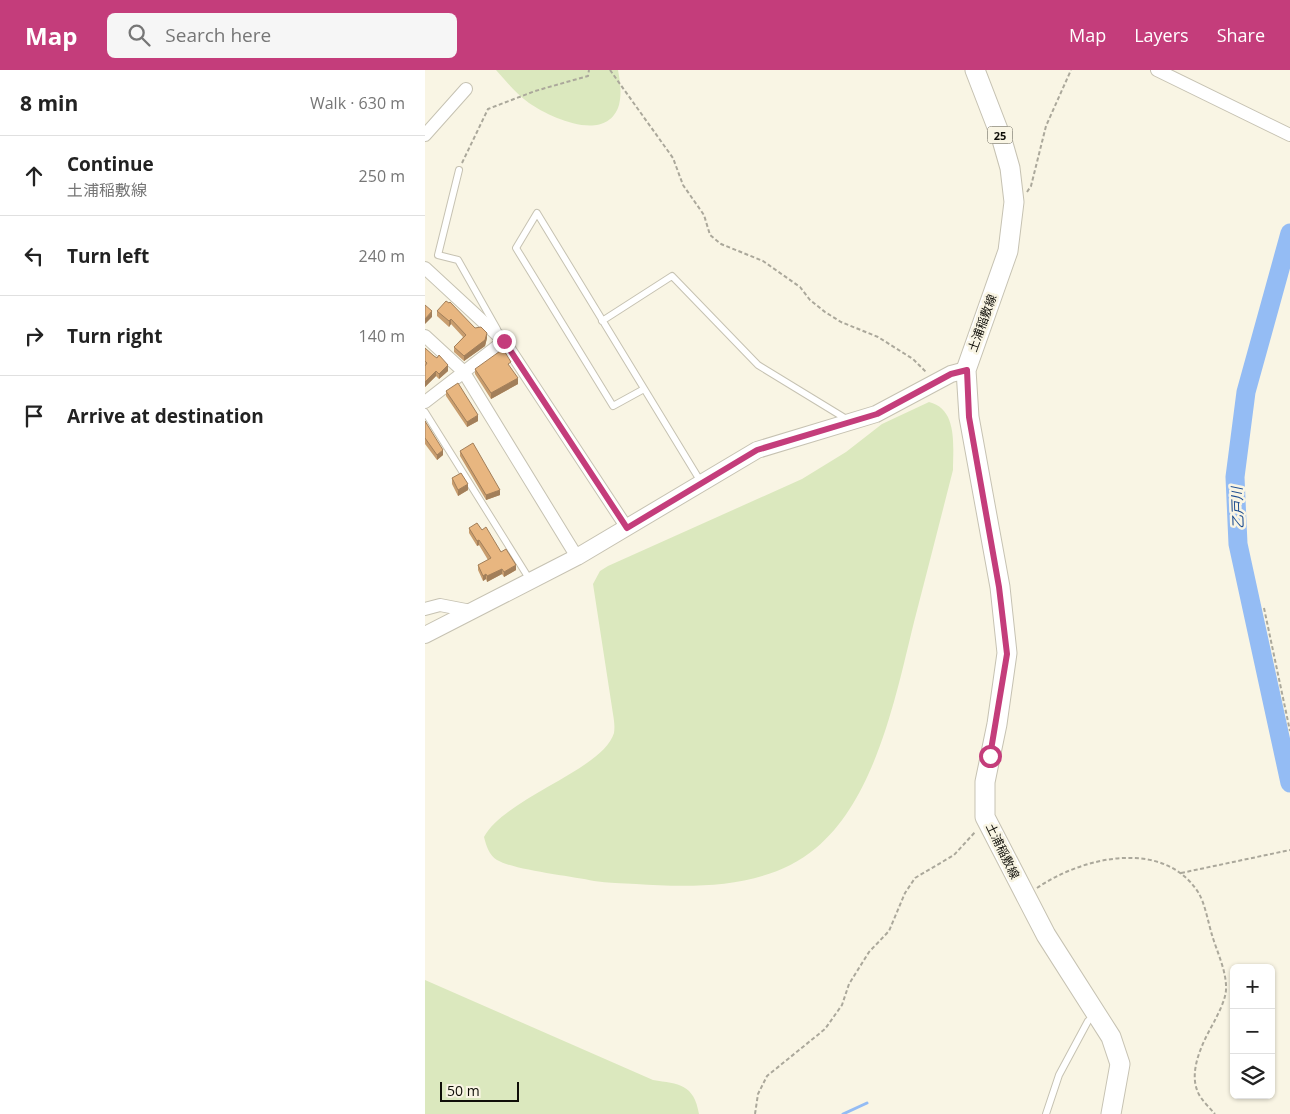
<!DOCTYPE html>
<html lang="en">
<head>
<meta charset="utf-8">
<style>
	body { margin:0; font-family:"Open Sans","Noto Sans JP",sans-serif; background:#f6f6f6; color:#222 }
	.controls { position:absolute; right:15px; bottom:15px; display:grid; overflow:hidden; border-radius:8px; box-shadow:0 1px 4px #0004 }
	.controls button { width:45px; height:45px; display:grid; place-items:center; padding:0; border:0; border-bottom:1px solid #e0e0e0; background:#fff; color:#222; font:25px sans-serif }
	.scale { position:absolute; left:15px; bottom:12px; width:79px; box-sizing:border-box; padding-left:5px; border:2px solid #0f0e08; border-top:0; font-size:14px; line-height:18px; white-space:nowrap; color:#0f0e08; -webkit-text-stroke:4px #f9f5e4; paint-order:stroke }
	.stop { position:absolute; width:15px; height:15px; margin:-11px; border:4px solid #c43d7b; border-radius:50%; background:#fff }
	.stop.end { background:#c43d7b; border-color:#fff; box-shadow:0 1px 5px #0008 }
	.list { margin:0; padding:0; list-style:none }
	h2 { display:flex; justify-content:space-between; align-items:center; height:65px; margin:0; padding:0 20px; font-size:21px }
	h2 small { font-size:16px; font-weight:400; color:#767676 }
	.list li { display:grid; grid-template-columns:32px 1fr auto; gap:15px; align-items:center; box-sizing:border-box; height:80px; padding:0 20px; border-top:1px solid #e0e0e0 }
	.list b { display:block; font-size:19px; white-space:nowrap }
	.list p { margin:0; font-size:16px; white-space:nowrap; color:#767676 }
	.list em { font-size:16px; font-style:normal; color:#767676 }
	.icon { flex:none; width:28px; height:28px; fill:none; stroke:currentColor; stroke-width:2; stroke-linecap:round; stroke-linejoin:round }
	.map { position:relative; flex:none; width:865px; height:1044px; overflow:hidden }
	header { display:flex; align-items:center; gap:30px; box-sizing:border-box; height:70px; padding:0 25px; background:#c43d7b; color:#fff }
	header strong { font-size:24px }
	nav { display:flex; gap:28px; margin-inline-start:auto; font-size:18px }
	.search { width:350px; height:45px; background:#f6f6f6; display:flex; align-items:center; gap:12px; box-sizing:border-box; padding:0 18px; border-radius:8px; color:#767676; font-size:19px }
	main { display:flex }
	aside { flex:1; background:#fff }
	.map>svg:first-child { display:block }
	.green { fill:#dbe8be }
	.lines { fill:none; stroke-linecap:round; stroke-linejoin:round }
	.stream { stroke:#94bcf4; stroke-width:3 }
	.river { stroke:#94bcf4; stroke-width:19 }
	.lane-casing { stroke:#c6c2b2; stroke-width:8 }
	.street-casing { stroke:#c6c2b2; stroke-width:14 }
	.secondary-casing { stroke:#c6c2b2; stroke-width:18 }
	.primary-casing { stroke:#c6c2b2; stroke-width:21 }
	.path { stroke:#aba89b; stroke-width:2; stroke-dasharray:4 2.5; stroke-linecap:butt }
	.lane { stroke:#fff; stroke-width:6 }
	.street { stroke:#fff; stroke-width:12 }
	.secondary { stroke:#fff; stroke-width:16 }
	.primary { stroke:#fff; stroke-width:19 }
	.wall { fill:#c89d6e }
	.shaded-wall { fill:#a27f5a }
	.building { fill:#e8b680; stroke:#a27f5a }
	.route { stroke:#c43d7b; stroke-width:6 }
	.labels { text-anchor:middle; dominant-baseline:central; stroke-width:5; stroke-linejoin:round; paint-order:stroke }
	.shield { fill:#f9f5e4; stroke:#55534a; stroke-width:1 }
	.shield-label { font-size:11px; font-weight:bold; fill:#0f0e08 }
	.street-label { font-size:12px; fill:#0f0e08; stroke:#f9f5e4 }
	.water-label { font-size:14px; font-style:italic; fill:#1d4d90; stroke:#f9f5e4 }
</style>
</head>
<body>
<header>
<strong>Map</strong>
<div class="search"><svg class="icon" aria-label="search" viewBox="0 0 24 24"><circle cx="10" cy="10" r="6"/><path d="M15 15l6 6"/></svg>Search here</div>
<nav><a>Map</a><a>Layers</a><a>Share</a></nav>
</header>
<main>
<aside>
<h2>8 min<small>Walk · 630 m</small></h2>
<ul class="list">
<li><svg class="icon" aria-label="ahead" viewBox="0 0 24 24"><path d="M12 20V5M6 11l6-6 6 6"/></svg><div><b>Continue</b><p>土浦稲敷線</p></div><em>250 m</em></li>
<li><svg class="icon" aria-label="left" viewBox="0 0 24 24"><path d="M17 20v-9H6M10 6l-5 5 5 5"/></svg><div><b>Turn left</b></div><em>240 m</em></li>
<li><svg class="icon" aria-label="right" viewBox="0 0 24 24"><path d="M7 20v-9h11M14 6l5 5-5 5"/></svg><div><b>Turn right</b></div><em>140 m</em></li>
<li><svg class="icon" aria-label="arrive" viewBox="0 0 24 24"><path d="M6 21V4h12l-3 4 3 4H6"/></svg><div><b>Arrive at destination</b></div></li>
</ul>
</aside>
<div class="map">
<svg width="865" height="1044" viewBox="0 0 865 1044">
	<rect width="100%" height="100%" fill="#f9f5e4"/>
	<path class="green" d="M71 0H193C195 11 197 23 194 35 182 74 126 48 104 33 91 24 81 11 71 0Z
		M504 332C533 339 528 376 528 400 515 451 502 502 489 552 471 625 451 728 391 778 342 819 271 818 211 814 197 813 183 813 169 811 146 806 89 800 72 790 64 785 61 775 59 767 81 727 178 700 189 663 190 656 189 650 188 644L168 514 175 501 183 496 377 409 421 382 457 354Z
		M0 910 228 1010C254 1014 269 1014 274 1044H0Z"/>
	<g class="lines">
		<path class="stream" d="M418 1044 442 1033"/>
		<path class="river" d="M865 163 821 322 810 407 813 474 865 713"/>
		<g class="lane-casing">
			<path id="lane" d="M34 100 13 185 33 190 72 259
				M177 251 247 206 333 295 423 350
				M219 319 188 336 91 178 112 143 276 412
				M0 342 105 510
				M621 1044 634 1005 663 951 670 945"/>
		</g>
		<g class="street-casing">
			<path id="street" d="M732 0 865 65
				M0 65 41 19
				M0 198 79 271 202 458
				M0 266 38 301 152 487
				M0 332 79 271
				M0 539 15 535 46 541"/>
		</g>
		<g class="secondary-casing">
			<path id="secondary" d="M0 565 152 487 332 380 451 344 526 304 541 300"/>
		</g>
		<g class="primary-casing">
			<path id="primary" d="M550 0 577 70 585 98 589 132 583 181 541 300 544 347 575 517 582 583 572 654 560 712V747L621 865 686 967 695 994 686 1044"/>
		</g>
		<path class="path" d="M185 0 248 88 258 115 279 145 285 165 296 174 338 191 375 217 385 230 400 242 416 252 453 267 488 289 502 303
			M37 93 63 39 110 21 163 6 164 0
			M602 122 606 116 621 56 646 0
			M839 538 865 661
			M756 803 865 780
			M612 818C657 787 738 768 773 822 780 833 783 852 787 865 792 882 802 902 801 920 800 931 794 942 789 952 779 970 764 998 772 1020 775 1029 784 1037 790 1044
			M330 1044 333 1024 342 1006 400 959 417 935 424 914 444 882 464 861 480 823 490 808 529 785 551 761"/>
		<use href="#lane" class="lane"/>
		<use href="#street" class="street"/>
		<use href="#secondary" class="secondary"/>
		<use href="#primary" class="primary"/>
	</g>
	<path class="wall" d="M12 241 50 258 62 268 60 276 39 291 29 282V277L38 267 26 254 24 257 12 246Z
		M0 278 23 301 14 309 11 306 0 317Z
		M86 298 93 314 66 329 50 304V299Z
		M21 321 53 351 42 357 21 326Z
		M0 351 18 385 12 390 0 374Z
		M35 381 75 425 61 430 35 386Z
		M27 408 43 420 33 426 27 414Z
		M44 458 57 460 76 482 91 500 79 507 77 504 62 512 61 509 58 511 53 500V495L63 490 54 475 52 476 44 463Z"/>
	<path class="shaded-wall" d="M7 241V247L0 254V249Z
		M26 249V254L24 257V251Z
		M62 263V268L60 276 39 291V286Z
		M23 295V301L14 309V304Z
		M11 301V306L0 317V312Z
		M93 308V314L66 329V323Z
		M53 345V351L42 357V352Z
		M18 380V385L12 390V385Z
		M43 414V420L33 426V420Z
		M75 420V425L61 430V425Z
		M54 470V475L52 476V471Z
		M91 495V500L79 507V502Z
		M77 499V504L62 512V506Z
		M61 504V509L58 511V506Z"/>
	<path class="building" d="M21 231 24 233 25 232 50 258 56 257 62 263 60 270 39 286 29 277 41 265 26 249 24 251 12 241Z
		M0 235 7 241 0 249Z
		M0 278 9 286 12 288 14 285 23 295 14 304 11 301 0 312V296L2 293 0 291Z
		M78 279 86 292 83 294 93 308 66 323 50 299Z
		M33 313 53 345 42 352 21 321Z
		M0 351 18 380 12 385 0 368Z
		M48 373 75 420 61 425 35 381Z
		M36 403 43 414 33 420 27 408Z
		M52 453 57 460 61 457 76 482 81 479 91 495 79 502 77 499 62 506 61 504 58 506 53 495 66 488 54 470 52 471 44 458Z"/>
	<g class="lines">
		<path class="route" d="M79 271 202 458 332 380 452 344 526 304 542 300 544 347 574 517 582 584 565 686"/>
	</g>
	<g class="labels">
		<rect class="shield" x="562.5" y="56.5" width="25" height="17" rx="4"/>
		<g class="shield-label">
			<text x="575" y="65">25</text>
		</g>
		<g class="street-label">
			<text transform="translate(557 253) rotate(-70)">土浦稲敷線</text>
			<text transform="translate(578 781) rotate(64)">土浦稲敷線</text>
		</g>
		<g class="water-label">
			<text transform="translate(812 438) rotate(-92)">乙戸川</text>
		</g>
	</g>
</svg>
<div class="controls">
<button>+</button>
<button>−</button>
<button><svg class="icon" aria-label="layers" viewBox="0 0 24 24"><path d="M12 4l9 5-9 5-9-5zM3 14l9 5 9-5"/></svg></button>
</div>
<div class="scale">50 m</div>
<div class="stop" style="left:565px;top:686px"></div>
<div class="stop end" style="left:79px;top:271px"></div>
</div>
</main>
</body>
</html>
